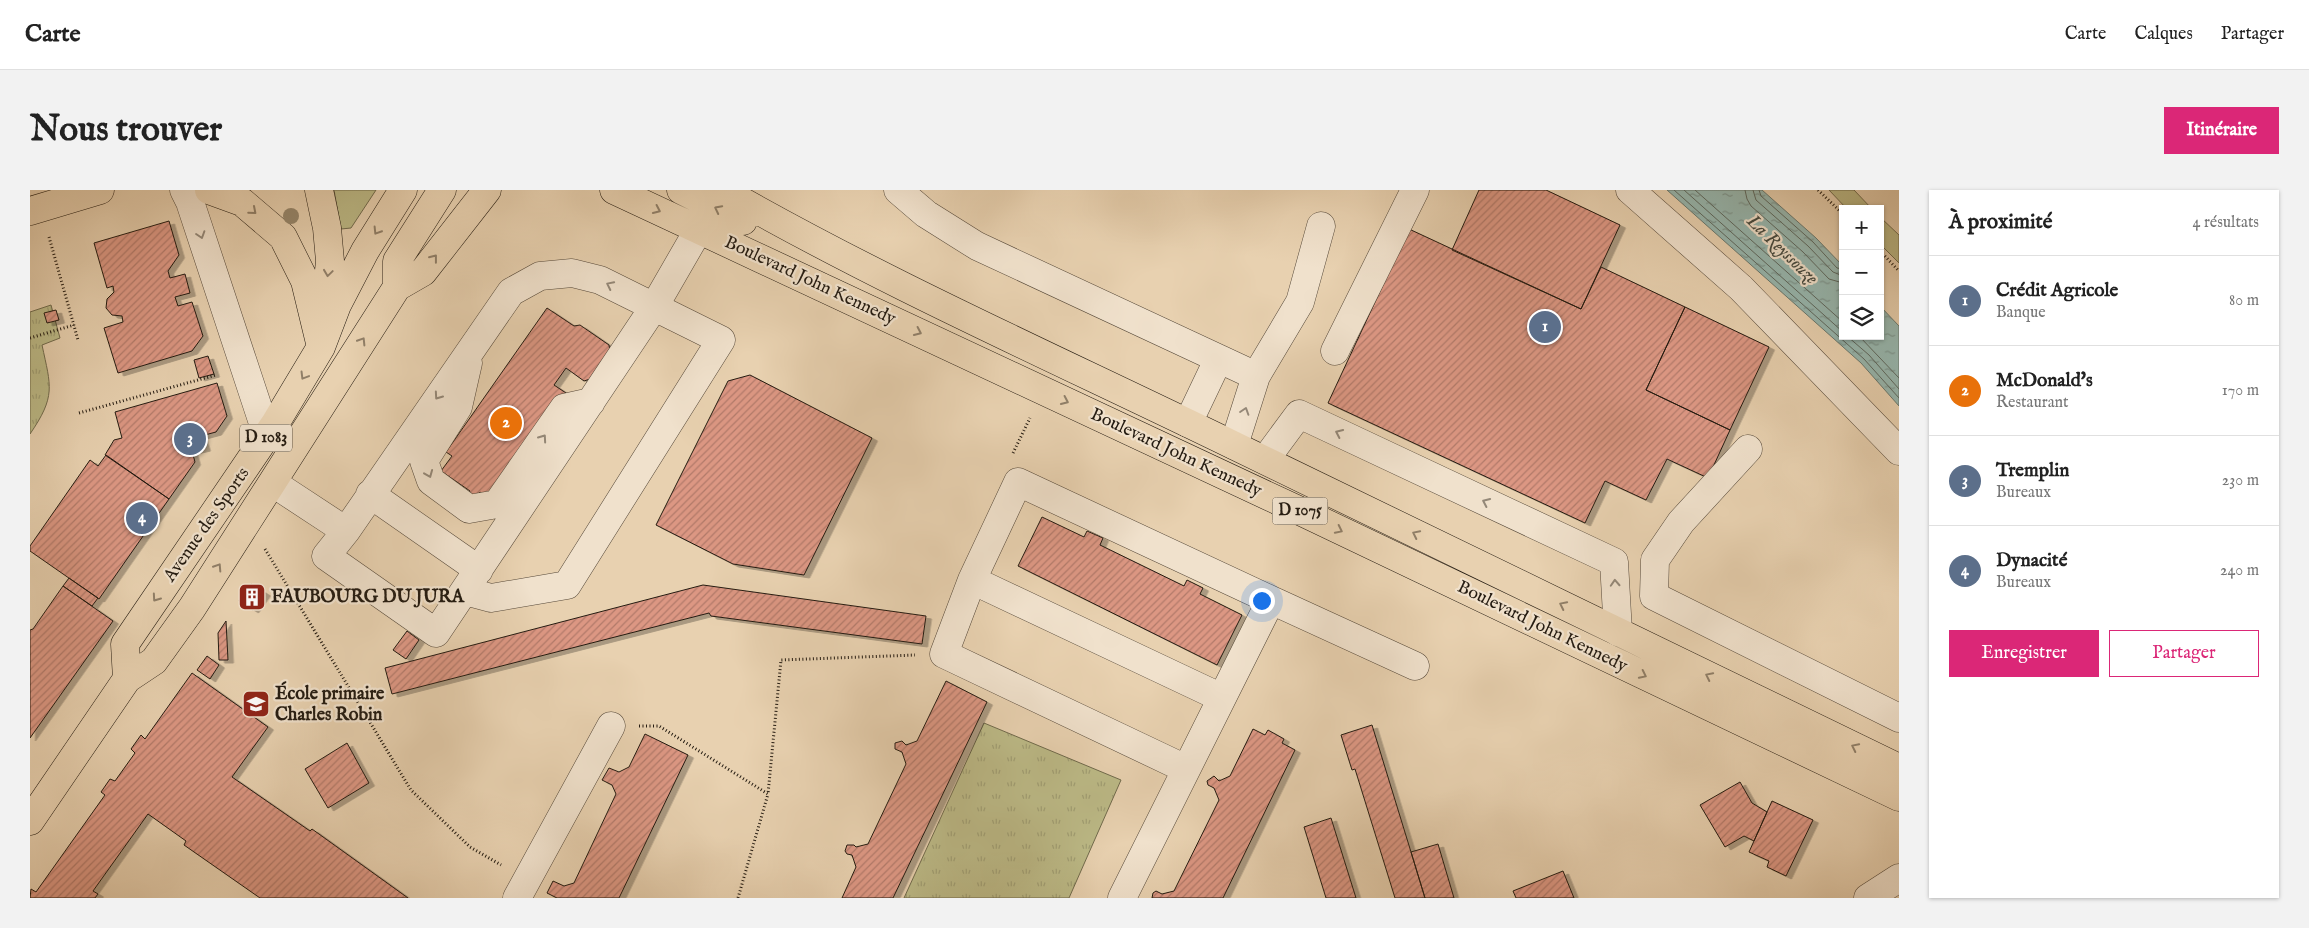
<!DOCTYPE html>
<html lang="fr">
<head>
<meta charset="utf-8">
<style>
	body { margin:0; font-family:"IM FELL English",serif; background:#f2f2f2; color:#222 }
	.controls { position:absolute; right:15px; top:15px; display:grid; overflow:hidden; border-radius:0px; box-shadow:0 1px 4px #0004 }
	.controls button { width:45px; height:45px; display:grid; place-items:center; padding:0; border:0; border-bottom:1px solid #e0e0e0; background:#fff; color:#222; font:25px sans-serif }
	.you { position:absolute; left:1231px; top:410px; width:18px; height:18px; margin:-12px; border:4px solid #fff; border-radius:50%; background:#1a73e8; box-shadow:0 0 0 8px #1a73e833 }
	.badge { display:grid; place-items:center; width:32px; height:32px; border-radius:50%; background:#db2777; color:#fff; font-size:16px; font-weight:700 }
	.pin { position:absolute; translate:-50% -50%; border:2px solid #fff; box-shadow:0 1px 5px #0006 }
	.list { margin:0; padding:0; list-style:none }
	h2 { display:flex; justify-content:space-between; align-items:center; height:65px; margin:0; padding:0 20px; font-size:21px }
	h2 small { font-size:16px; font-weight:400; color:#767676 }
	.list li { display:grid; grid-template-columns:32px 1fr auto; gap:15px; align-items:center; box-sizing:border-box; height:90px; padding:0 20px; border-top:1px solid #e0e0e0 }
	.list b { display:block; font-size:19px; white-space:nowrap }
	.list p { margin:0; font-size:16px; white-space:nowrap; color:#767676 }
	.list em { font-size:16px; font-style:normal; color:#767676 }
	.actions { display:flex; gap:10px; padding:15px 20px }
	.actions a { flex:1; padding:11px 0; border:1px solid #db2777; border-radius:0px; text-align:center; font-size:18px; color:#db2777 }
	.actions .main { background:#db2777; color:#fff }
	.icon { flex:none; width:28px; height:28px; fill:none; stroke:currentColor; stroke-width:2; stroke-linecap:round; stroke-linejoin:round }
	.map { position:relative; flex:none; width:1869px; height:708px; overflow:hidden; border-radius:0px }
	header { display:flex; align-items:center; gap:30px; box-sizing:border-box; height:70px; padding:0 25px; background:#fff; border-bottom:1px solid #e0e0e0 }
	header strong { font-size:24px }
	nav { display:flex; gap:28px; margin-inline-start:auto; font-size:18px }
	.intro { display:flex; align-items:center; justify-content:space-between; box-sizing:border-box; height:120px; padding:0 30px }
	h1 { margin:0; font-size:35px }
	.button { padding:12px 22px; border-radius:0px; background:#db2777; color:#fff; font-size:18px; font-weight:700 }
	main { display:flex; gap:30px; padding:0 30px }
	aside { flex:1; background:#fff; border-radius:0px; box-shadow:0 1px 4px #0004 }
	.map>svg:first-child { display:block }
	.green { fill:#bcba87; stroke:#706a4c }
	.park { fill:url(#park-tufts); stroke:#706a4c }
	.water { fill:url(#water-ripples); stroke:#697970 }
	.lines { fill:none; stroke-linecap:round; stroke-linejoin:round }
	.shore { stroke:#5e6960; stroke-width:1 }
	.building { fill:url(#building-hatch); stroke:#241b11; filter:url(#shadow) }
	.minor-casing { stroke:#554839; stroke-width:29 }
	.major-casing { stroke:#241b11; stroke-width:29 }
	.path { stroke:#241b11; stroke-width:3; stroke-dasharray:1 2.5; stroke-linecap:butt }
	.minor { stroke:#f0e1cc; stroke-width:28 }
	.major { stroke:#e8d1b0; stroke-width:28 }
	.tree { fill:#96876c }
	.oneway { stroke:#907f68 }
	.oneway2 { stroke:#948878 }
	.labels { text-anchor:middle; dominant-baseline:central; stroke-width:4.5; stroke-linejoin:round; paint-order:stroke }
	.shield { fill:#f0e1cc; stroke:#615649; stroke-width:1 }
	.shield-label { font-size:16px; font-weight:bold; fill:#241b11 }
	.street-label { font-size:18px; fill:#241b11; stroke:#f0e1cc }
	.poi-label { font-size:18px; font-weight:bold; fill:#241b11; stroke:#f0e1cc; text-anchor:start }
	.water-label { font-size:19px; font-style:italic; fill:#464a40; stroke:#f0e1cc }
</style>
</head>
<body>
<header>
<strong>Carte</strong>
<nav><a>Carte</a><a>Calques</a><a>Partager</a></nav>
</header>
<div class="intro"><h1>Nous trouver</h1><a class="button">Itinéraire</a></div>
<main>
<div class="map">
<svg width="1869" height="708" viewBox="0 0 1869 708">
	<defs>
		<pattern id="park-tufts" width="24" height="20" patternUnits="userSpaceOnUse" patternTransform="scale(1.25)"><rect width="24" height="20" fill="#bcba87"/><path d="M3 7l-1-3M5 7V3M7 7l1-3M15 17l-1-3M17 17v-4M19 17l1-3" fill="none" stroke="#a19f74"/></pattern>
		<pattern id="water-ripples" width="26" height="14" patternUnits="userSpaceOnUse" patternTransform="scale(1.25)"><rect width="26" height="14" fill="#97b7af"/><path d="M2 4q2-2 4 0t4 0M15 11q2-2 4 0t4 0" fill="none" stroke="#7b948d"/></pattern>
		<pattern id="building-hatch" width="6" height="6" patternUnits="userSpaceOnUse" patternTransform="scale(1.25)"><rect width="6" height="6" fill="#dc9783"/><path d="M-1 1l2-2M0 6l6-6M5 7l2-2" fill="none" stroke="#b27a6a"/></pattern>
		<filter id="shadow"><feDropShadow dx="5.5" dy="3" stdDeviation="0" flood-color="#0004"/></filter>
	</defs>
	<rect width="100%" height="100%" fill="#e8d1b0"/>
	<filter id="stains"><feTurbulence type="fractalNoise" baseFrequency=".004" numOctaves="4"/><feColorMatrix values="0 0 0 0 .2 0 0 0 0 .09 0 0 0 0 .02 0 0 0 .5 -.17"/></filter>
	<radialGradient id="worn" r=".72"><stop offset=".6" stop-color="#630" stop-opacity="0"/><stop offset="1" stop-color="#630" stop-opacity=".3"/></radialGradient>
	<path class="green" d="M304 0H346L321 38 311 39Z
		M1799 0H1824L1842 19H1817Z
		M1850 27 1869 45V73L1850 54Z"/>
	<path class="park" d="M21 115 30 148 12 155C21 197 26 206 0 244V122Z
		M954 533 1091 590 1039 708H874Z"/>
	<path class="water" d="M1637 0H1732L1786 48 1813 76V146H1850V116L1869 136V216L1831 173Z"/>
	<g class="lines">
		<path class="shore" d="M1644 0 1834 169 1869 208
			M1654 0 1813 142
			M1665 0 1813 132
			M1715 0 1717 9 1721 16 1773 62 1799 89 1813 93
			M1723 0 1726 10 1778 56 1803 82 1813 86
			M1729 0 1731 6 1783 52 1807 78 1813 79
			M1817 146 1839 165 1869 199
			M1829 146 1869 188"/>
	</g>
	<path class="building" d="M1449 0H1516L1590 35 1551 119 1422 60Z
		M139 31 149 65 138 81 140 88 155 84 160 103 145 107 148 116 162 112 173 146 162 161 88 183 74 138 93 132 92 126 82 125 76 118 77 109 84 102 83 96 77 98 64 53Z
		M1379 39 1551 119 1571 77 1655 117 1616 200 1700 240 1678 288 1637 269 1616 310 1575 291 1555 333 1298 213Z
		M1655 117 1739 157 1700 240 1616 200Z
		M517 118 544 136 550 135 579 155 580 161 560 189 554 191 536 178 524 195 536 203 469 300 457 307 450 302 445 308 438 304 440 301 411 281 422 266 416 262Z
		M26 120 29 130 17 133 14 123Z
		M178 166 184 184 169 188 164 170Z
		M720 185 842 248 774 385 703 374 626 335 698 191Z
		M187 193 197 226 186 242 171 246 175 258 162 261 165 272 139 309 75 265 84 250 92 248 85 222Z
		M76 265 139 309 69 409 0 361V356L60 270 68 276Z
		M1012 327 1054 347 1057 341 1073 348 1070 355 1154 396 1157 390 1173 398 1170 404 1212 425 1187 475 988 376Z
		M39 388 68 408 62 416 33 396Z
		M221 394 235 403 223 420 209 411Z
		M673 395 896 426 892 454 681 426 679 423 362 504 355 478Z
		M33 396 83 431 0 548V440L3 439Z
		M196 431 198 470H189L188 443Z
		M377 441 389 450 376 469 363 460Z
		M177 466 189 475 180 489 167 480Z
		M162 483 238 537 202 587 280 641 282 639 378 708H230L154 655 156 651 118 624 63 701 68 704 65 708H0L1 699 6 702 75 605 71 602 80 589 85 591 105 563 101 559 111 545 115 549Z
		M916 491 957 512 863 708H812L826 677 822 665 817 664 815 661 817 655H824L826 657 838 654 876 574 872 562 865 559V553L872 551 876 555 887 551Z
		M1342 535 1381 662 1395 708H1365L1325 579 1322 580 1311 545Z
		M1223 539 1235 545 1238 540 1254 549 1252 553 1265 560 1193 708H1122L1123 703 1126 701 1132 704 1144 701 1189 610 1184 598 1178 595 1177 591 1184 586 1189 591 1200 586Z
		M615 544 658 565 589 708H527L517 703 523 691 534 696 544 693 586 604 582 595 572 590 579 578 589 582 599 577Z
		M317 553 339 593 298 618 275 579Z
		M1710 592 1722 613 1737 622 1724 651 1714 646 1695 657 1670 615Z
		M1742 611 1783 630 1756 686 1737 677 1739 671 1719 662Z
		M1301 628 1326 708H1296L1274 637Z
		M1408 654 1424 708H1395L1381 662Z
		M1533 681 1544 708H1486L1483 701Z"/>
	<g class="lines">
		<g class="minor-casing">
			<path id="minor" d="M154 0 160 12 233 233 234 251
				M868 0 896 24 947 56 1226 186 1270 112 1291 36
				M1600 0 1711 98 1869 261
				M1305 161 1385 0
				M438 173 428 217 394 271 401 291 439 319 467 314 534 218 561 212
				M1158 233 1188 170
				M1204 255 1226 186
				M1718 259 1651 332 1625 370 1624 406 1869 528
				M1235 270 1269 224 1584 372 1588 442
				M243 293 316 341
				M340 304 449 380
				M942 390 914 464 1156 579
				M435 401 461 408 537 395 691 150 570 90 542 83 510 86 481 102 316 341 296 366 406 443 624 117 669 39
				M1241 410 1385 476
				M487 708 581 536
				M1092 708C1141 609 1191 510 1241 410L988 292 942 390 1192 508
				M1838 708 1869 688"/>
		</g>
		<g class="major-casing">
			<path id="major" d="M179 0 212 12 253 47 275 91 291 157
				M289 0 297 38 300 71 294 130
				M584 0 1268 320 1869 607
				M651 0 713 31
				M692 0C858 95 1033 172 1205 256 1426 363 1648 471 1869 578
				M0 21 70 0
				M367 97V71L412 0
				M97 489 95 454 246 232 291 157 307 115 335 61 373 0
				M0 631 97 489 124 471 162 418 367 97 393 82 457 0"/>
		</g>
		<path class="path" d="M1788 0 1813 24
			M19 47 48 150
			M1850 61 1869 81
			M0 148 44 135
			M49 223 186 185
			M983 263 1000 228
			M235 359 381 600 440 657 471 675
			M609 536H629L738 604 751 470 885 465
			M708 708 738 604"/>
		<use href="#minor" class="minor"/>
		<use href="#major" class="major"/>
	</g>
	<circle class="tree" cx="261" cy="26" r="8"/>
	<defs><path id="oneway-chevron" d="M-2-3.5L2.5 0L-2 3.5" fill="none" stroke-width="1.6" stroke-linecap="round" stroke-linejoin="round" transform="scale(1.25)"/></defs>
	<g class="oneway">
		<use href="#oneway-chevron" transform="translate(688 19) rotate(-153)"/>
		<use href="#oneway-chevron" transform="translate(627 20) rotate(25)"/>
		<use href="#oneway-chevron" transform="translate(223 21) rotate(41)"/>
		<use href="#oneway-chevron" transform="translate(347 41) rotate(122)"/>
		<use href="#oneway-chevron" transform="translate(404 68) rotate(-52)"/>
		<use href="#oneway-chevron" transform="translate(298 83) rotate(98)"/>
		<use href="#oneway-chevron" transform="translate(888 142) rotate(25)"/>
		<use href="#oneway-chevron" transform="translate(332 151) rotate(-58)"/>
		<use href="#oneway-chevron" transform="translate(274 186) rotate(121)"/>
		<use href="#oneway-chevron" transform="translate(1035 211) rotate(25)"/>
		<use href="#oneway-chevron" transform="translate(1309 340) rotate(26)"/>
		<use href="#oneway-chevron" transform="translate(1386 344) rotate(-154)"/>
		<use href="#oneway-chevron" transform="translate(188 377) rotate(-57)"/>
		<use href="#oneway-chevron" transform="translate(126 408) rotate(125)"/>
		<use href="#oneway-chevron" transform="translate(1533 415) rotate(-154)"/>
		<use href="#oneway-chevron" transform="translate(1613 485) rotate(26)"/>
		<use href="#oneway-chevron" transform="translate(1679 486) rotate(-154)"/>
		<use href="#oneway-chevron" transform="translate(1825 557) rotate(-154)"/>
	</g>
	<g class="oneway2">
		<use href="#oneway-chevron" transform="translate(171 45) rotate(72)"/>
		<use href="#oneway-chevron" transform="translate(580 95) rotate(-154)"/>
		<use href="#oneway-chevron" transform="translate(408 206) rotate(125)"/>
		<use href="#oneway-chevron" transform="translate(1215 221) rotate(-72)"/>
		<use href="#oneway-chevron" transform="translate(1309 243) rotate(-155)"/>
		<use href="#oneway-chevron" transform="translate(513 248) rotate(-55)"/>
		<use href="#oneway-chevron" transform="translate(399 284) rotate(68)"/>
		<use href="#oneway-chevron" transform="translate(1456 312) rotate(-155)"/>
		<use href="#oneway-chevron" transform="translate(1585 393) rotate(-93)"/>
	</g>
	<defs>
		<g id="building-square" transform="scale(1.4375)"><rect x="-9" y="-9" width="18" height="18" rx="4" fill="#8f2418" stroke="#f0e1cc"/><path d="M-4-6H4V6H1V3H-1V6H-4ZM-2.5-4.3h1.7v1.8h-1.7ZM.8-4.3h1.7v1.8H.8ZM-2.5-1h1.7V.8h-1.7ZM.8-1h1.7V.8H.8Z" fill="#fff"/></g>
		<g id="school-square" transform="scale(1.4375)"><rect x="-9" y="-9" width="18" height="18" rx="4" fill="#8f2418" stroke="#f0e1cc"/><path d="M0-5L7-2L0 1L-7-2ZM-4 1L0 2.5L4 1V4Q0 6-4 4Z" fill="#fff"/></g>
	</defs>
	<g fill-rule="evenodd">
		<use href="#building-square" x="222" y="407"/>
		<use href="#school-square" x="226" y="514"/>
	</g>
	<g class="labels">
		<g class="shield">
			<rect x="210" y="234.5" width="52" height="27" rx="4"/>
			<rect x="1242.5" y="307.5" width="55" height="27" rx="4"/>
		</g>
		<g class="shield-label">
			<text x="236" y="248">D 1083</text>
			<text x="1270" y="321">D 1075</text>
		</g>
		<g class="street-label">
			<text transform="translate(780 91) rotate(25)">Boulevard John Kennedy</text>
			<text transform="translate(1146 263) rotate(25)">Boulevard John Kennedy</text>
			<text transform="translate(177 335) rotate(-55)">Avenue des Sports</text>
			<text transform="translate(1512 437) rotate(26)">Boulevard John Kennedy</text>
		</g>
		<g class="poi-label">
			<text x="241" y="407">FAUBOURG DU JURA</text>
			<text x="245" y="504">École primaire<tspan x="245" dy="21">Charles Robin</tspan></text>
		</g>
		<g class="water-label">
			<text transform="translate(1752 60) rotate(44)">La Reyssouze</text>
		</g>
	</g>
	<rect width="100%" height="100%" filter="url(#stains)"/>
	<rect width="100%" height="100%" fill="url(#worn)"/>
</svg>
<div class="controls">
<button>+</button>
<button>−</button>
<button><svg class="icon" aria-label="layers" viewBox="0 0 24 24"><path d="M12 4l9 5-9 5-9-5zM3 14l9 5 9-5"/></svg></button>
</div>
<div class="you"></div>
<div class="pin badge" style="left:1515px;top:137px;background:#5c6f8a">1</div>
<div class="pin badge" style="left:476px;top:233px;background:#e8710a">2</div>
<div class="pin badge" style="left:160px;top:249px;background:#5c6f8a">3</div>
<div class="pin badge" style="left:112px;top:328px;background:#5c6f8a">4</div>
</div>
<aside>
<h2>À proximité<small>4 résultats</small></h2>
<ul class="list">
<li><span class="badge" style="background:#5c6f8a">1</span><div><b>Crédit Agricole</b><p>Banque</p></div><em>80 m</em></li>
<li><span class="badge" style="background:#e8710a">2</span><div><b>McDonald's</b><p>Restaurant</p></div><em>170 m</em></li>
<li><span class="badge" style="background:#5c6f8a">3</span><div><b>Tremplin</b><p>Bureaux</p></div><em>230 m</em></li>
<li><span class="badge" style="background:#5c6f8a">4</span><div><b>Dynacité</b><p>Bureaux</p></div><em>240 m</em></li>
</ul>
<div class="actions"><a class="main">Enregistrer</a><a>Partager</a></div>
</aside>
</main>
</body>
</html>
